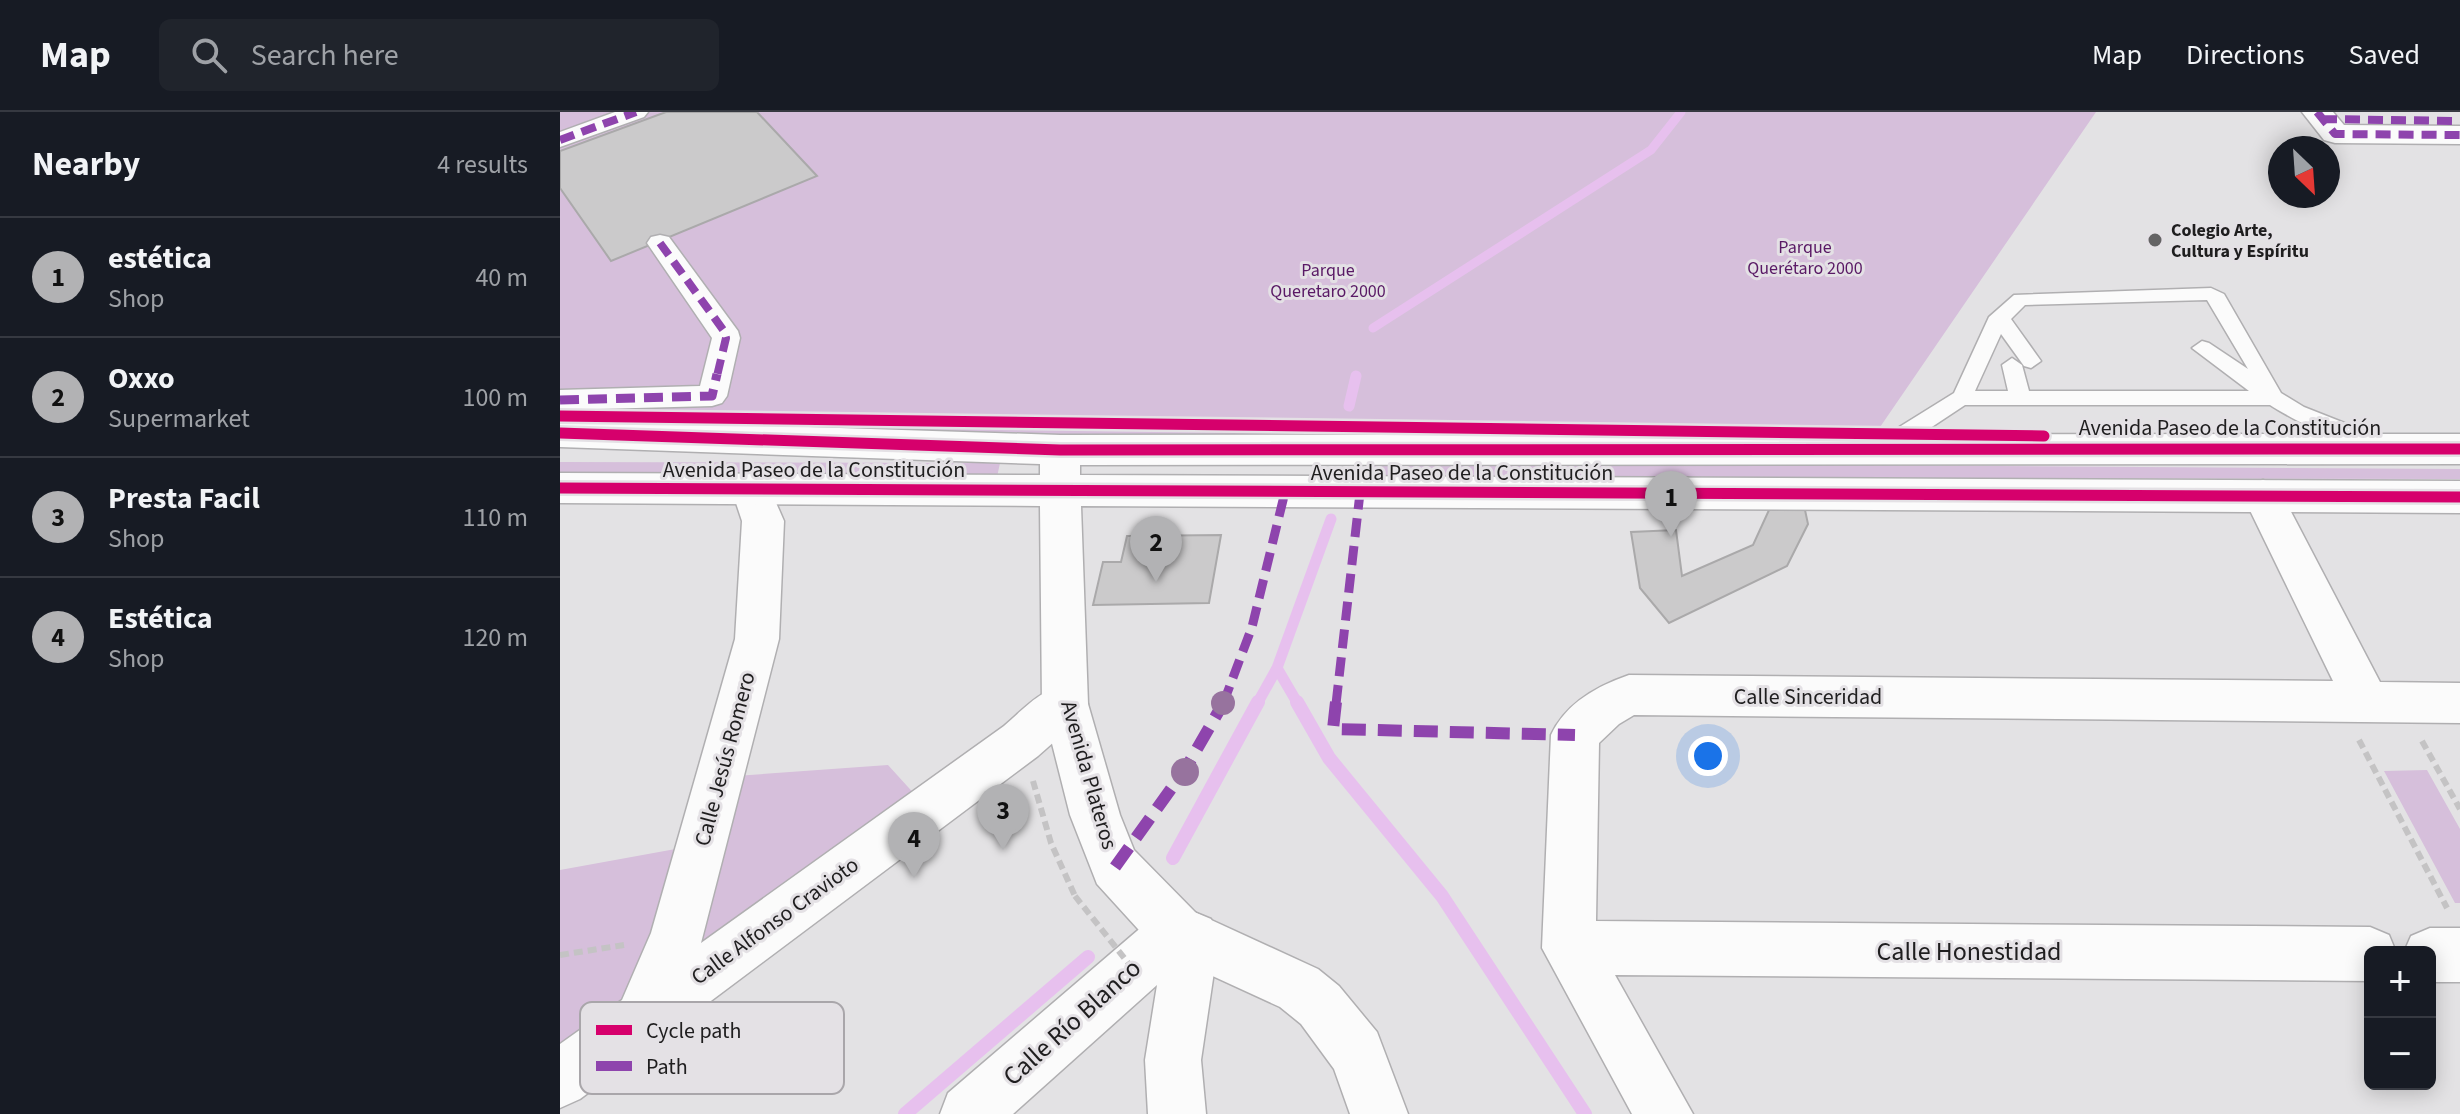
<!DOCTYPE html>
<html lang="en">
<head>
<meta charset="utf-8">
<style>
	body { margin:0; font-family:"Source Sans 3",sans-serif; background:#20242c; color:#f1f3f6 }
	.controls { position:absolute; right:24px; bottom:24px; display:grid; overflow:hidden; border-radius:12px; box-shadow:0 4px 20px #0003 }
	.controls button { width:72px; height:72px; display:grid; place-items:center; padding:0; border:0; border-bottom:2px solid #363941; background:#171b24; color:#f1f3f6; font:40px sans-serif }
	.compass { position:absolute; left:1708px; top:24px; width:72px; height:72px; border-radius:50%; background:#171b24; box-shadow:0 4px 20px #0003; rotate:155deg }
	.you { position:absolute; left:1148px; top:644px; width:28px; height:28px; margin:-20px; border:6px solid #fff; border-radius:50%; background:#1a73e8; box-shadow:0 0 0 12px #1a73e833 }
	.badge { display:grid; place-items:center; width:52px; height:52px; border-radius:50%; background:#b2b2b4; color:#111; font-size:26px; font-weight:700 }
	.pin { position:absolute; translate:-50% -66px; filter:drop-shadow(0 2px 4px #0008) }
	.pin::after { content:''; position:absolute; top:42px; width:28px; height:24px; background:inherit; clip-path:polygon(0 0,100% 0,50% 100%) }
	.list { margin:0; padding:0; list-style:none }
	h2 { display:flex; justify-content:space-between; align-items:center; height:104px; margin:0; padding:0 32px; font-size:34px }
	h2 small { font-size:26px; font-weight:400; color:#9ea1a6 }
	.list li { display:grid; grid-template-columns:52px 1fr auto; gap:24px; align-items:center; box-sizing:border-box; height:120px; padding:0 32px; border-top:2px solid #363941 }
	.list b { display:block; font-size:30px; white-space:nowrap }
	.list p { margin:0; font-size:26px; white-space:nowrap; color:#9ea1a6 }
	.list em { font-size:26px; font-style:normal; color:#9ea1a6 }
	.icon { flex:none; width:44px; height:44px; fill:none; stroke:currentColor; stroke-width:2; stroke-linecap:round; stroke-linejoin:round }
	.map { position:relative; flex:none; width:1900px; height:1002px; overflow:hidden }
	header { display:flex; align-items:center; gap:48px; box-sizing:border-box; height:112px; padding:0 40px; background:#171b24; border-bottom:2px solid #363941 }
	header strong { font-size:38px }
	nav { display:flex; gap:44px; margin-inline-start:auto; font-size:28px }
	.search { width:560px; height:72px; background:#20242c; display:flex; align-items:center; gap:20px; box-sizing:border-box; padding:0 28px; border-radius:12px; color:#9ea1a6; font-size:30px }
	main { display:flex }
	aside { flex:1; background:#171b24 }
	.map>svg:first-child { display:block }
	.green { fill:#d6bfdb }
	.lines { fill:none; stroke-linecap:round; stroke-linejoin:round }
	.stream-far2 { stroke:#e7c0ee; stroke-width:9 }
	.stream-far1 { stroke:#e7c0ee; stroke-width:11 }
	.stream { stroke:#e7c0ee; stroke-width:14 }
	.building { fill:#cbcacb; stroke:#aaa9aa; stroke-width:2 }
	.service-casing { stroke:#b0afb1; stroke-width:3 }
	.pedestrian-casing { stroke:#b0afb1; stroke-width:3 }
	.minor-casing { stroke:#b0afb1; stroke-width:3 }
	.tertiary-casing { stroke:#b0afb1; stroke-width:3 }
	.path { stroke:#c4c3c4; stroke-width:6; stroke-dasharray:9 5; stroke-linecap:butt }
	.service { fill:#fbfbfb; fill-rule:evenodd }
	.pedestrian { fill:#fbfbfb; fill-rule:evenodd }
	.minor { fill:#fbfbfb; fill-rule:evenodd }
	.tertiary { fill:#fbfbfb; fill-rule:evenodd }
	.path-bridge { stroke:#c4c3c4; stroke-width:6; stroke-dasharray:9 5; stroke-linecap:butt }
	.quiet-far2 { stroke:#8e44ad; stroke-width:8; stroke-dasharray:15 8; stroke-linecap:butt }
	.quiet-far1 { stroke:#8e44ad; stroke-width:9; stroke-dasharray:19 9; stroke-linecap:butt }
	.quiet { stroke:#8e44ad; stroke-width:12; stroke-dasharray:24 12; stroke-linecap:butt }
	.cycleway-casing { stroke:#e4e1e5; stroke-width:16 }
	.cycleway { stroke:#d6006c; stroke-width:11 }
	.tree { fill:#97739e }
	.poi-dot { fill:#646364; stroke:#e4e1e5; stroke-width:3 }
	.labels { text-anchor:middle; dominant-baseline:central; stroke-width:6; stroke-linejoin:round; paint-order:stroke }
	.far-poi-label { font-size:18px; font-weight:bold; fill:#1f1e1f; stroke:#e4e1e5; text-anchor:start }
	.far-park-label { font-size:18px; fill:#591965; stroke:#e4e1e5 }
	.street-label { font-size:22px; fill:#1f1e1f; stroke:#e4e1e5 }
	.near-street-label { font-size:26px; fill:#1f1e1f; stroke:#e4e1e5 }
	.key { fill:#e4e1e5; stroke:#a9a6aa; stroke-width:2 }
	.key-label { font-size:22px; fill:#1f1e1f }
</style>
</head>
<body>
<header>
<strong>Map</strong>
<div class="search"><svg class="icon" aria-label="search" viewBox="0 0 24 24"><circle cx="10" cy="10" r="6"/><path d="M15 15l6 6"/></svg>Search here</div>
<nav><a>Map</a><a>Directions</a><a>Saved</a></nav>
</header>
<main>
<aside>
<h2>Nearby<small>4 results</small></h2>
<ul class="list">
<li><span class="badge">1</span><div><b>estética</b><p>Shop</p></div><em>40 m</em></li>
<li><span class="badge">2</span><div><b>Oxxo</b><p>Supermarket</p></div><em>100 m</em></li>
<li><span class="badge">3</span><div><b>Presta Facil</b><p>Shop</p></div><em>110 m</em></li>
<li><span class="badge">4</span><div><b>Estética</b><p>Shop</p></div><em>120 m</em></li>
</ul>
</aside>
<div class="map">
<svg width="1900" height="1002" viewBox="0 0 1900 1002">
	<rect width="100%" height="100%" fill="#e3e2e4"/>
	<path class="green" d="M0 0H1536L1305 337 0 336Z
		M0 350 440 351 437 365 0 360Z
		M809 350 1900 357V367L807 365Z
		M328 653 368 697 0 967V758L143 732 162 665Z
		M1867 658 1900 717V791H1895L1824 659Z"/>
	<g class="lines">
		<path class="stream-far2" d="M813 216 1091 38 1121 0"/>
		<path class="stream-far1" d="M789 294 796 264
			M697 592 717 556
			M738 592 717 556 771 407"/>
		<path class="stream" d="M737 590 769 646 882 784 1025 1002
			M613 746 698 590
			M345 1002 528 845"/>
	</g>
	<path class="building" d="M106 0H197L257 64 51 149 0 76V39Z
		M1209 398H1245L1248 412 1227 454 1109 511 1080 476 1071 420 1116 418 1122 464 1193 433Z
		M661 423 649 491 533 493 543 450H561L567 424Z"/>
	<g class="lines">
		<g class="service-casing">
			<path id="service" d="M1651 176 1664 182 1721 281 1744 295 1825 327 1828 333 1825 339C1804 345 1730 306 1710 293H1405L1328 344H1312L1309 338 1312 332 1394 281 1429 205 1454 183ZM1647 188 1688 257 1649 231 1642 229 1632 236 1689 279H1469L1462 253 1452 246 1442 253 1448 279H1415L1441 222 1464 254 1471 256 1481 249 1451 207 1465 193Z"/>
		</g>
		<g class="pedestrian-casing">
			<path id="pedestrian" d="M55 0H88L84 5 0 35V20Z
				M100 123 109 125 178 219 180 226 167 284 162 291 152 294 0 298V278L140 274 152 226 87 131 91 125Z"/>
		</g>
		<g class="minor-casing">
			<path id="minor" d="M1742 0H1773L1784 13 1900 14V32L1775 31 1764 28Z
				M192 364 206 368 224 409 219 527 141 831 444 614C468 594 489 566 521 578L528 592 521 606 478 644 20 987 0 996V932L62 888 91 821 175 527 182 409 172 379 178 368Z
				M1703 368 1717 373 1820 570 1900 571V611L1074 603 1059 612 1039 631 1036 809 1810 815 1829 823 1836 840H1810V869L1055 863 1133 1002H1072L982 836 991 623C1006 591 1037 574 1069 563L1773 569 1683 384 1689 373Z
				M617 793 651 807 659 826 641 948 646 1002H588L585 948 597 873 453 1002H380L388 981 598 801Z
				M1870 816H1900V870H1870V840H1844L1851 824Z"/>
		</g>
		<g class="tertiary-casing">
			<path id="tertiary" d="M0 307 500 323 1900 322V352L520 353V363L1900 369V401L521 394 528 592 560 703 574 738 636 801 758 857 779 874 817 920 848 1002H790L774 957 741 912 720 895 598 839 537 772 510 703 482 592 480 394 0 391V361L480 363V352L0 335Z"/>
		</g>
		<path class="path" d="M1799 628 1887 796
			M1862 629 1900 697
			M473 669 491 731 515 784
			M0 843 64 833"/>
		<use href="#service" class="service"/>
		<use href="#pedestrian" class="pedestrian"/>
		<use href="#minor" class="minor"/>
		<use href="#tertiary" class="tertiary"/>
		<path class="path-bridge" d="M515 784 577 862"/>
		<path class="quiet-far2" d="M1757 0 1775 22 1900 23
			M1762 7 1900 9
			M0 28 76 0
			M100 131 164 219 166 226 157 264"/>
		<path class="quiet-far1" d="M0 288 152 284 157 262
			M663 592 692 515 725 380
			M776 592 800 381"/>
		<path class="quiet" d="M776 590 773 617 1015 623
			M555 755 626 656 664 590"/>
		<g class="cycleway-casing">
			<path id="cycleway" d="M0 304 1484 324
				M0 321 500 338 1900 337
				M0 376 1900 385"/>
		</g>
		<use href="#cycleway" class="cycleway"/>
	</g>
	<g class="tree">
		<circle cx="663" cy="591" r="12"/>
		<circle cx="625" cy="660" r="14"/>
	</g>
	<circle class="poi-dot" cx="1595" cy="128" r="8"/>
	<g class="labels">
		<g class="far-poi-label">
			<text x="1611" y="118">Colegio Arte,<tspan x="1611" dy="21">Cultura y Espíritu</tspan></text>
		</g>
		<g class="far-park-label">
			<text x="1245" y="135">Parque<tspan x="1245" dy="21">Querétaro 2000</tspan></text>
			<text x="768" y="158">Parque<tspan x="768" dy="21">Queretaro 2000</tspan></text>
		</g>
		<g class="street-label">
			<text x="1670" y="316">Avenida Paseo de la Constitución</text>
			<text x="254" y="358">Avenida Paseo de la Constitución</text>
			<text x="902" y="361">Avenida Paseo de la Constitución</text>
			<text x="1248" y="585">Calle Sinceridad</text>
			<text transform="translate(165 647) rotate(-75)">Calle Jesús Romero</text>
			<text transform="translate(529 663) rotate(74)">Avenida Plateros</text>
			<text transform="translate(215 809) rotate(-36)">Calle Alfonso Cravioto</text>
		</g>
		<g class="near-street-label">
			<text x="1409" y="839">Calle Honestidad</text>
			<text transform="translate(512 910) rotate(-42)">Calle Río Blanco</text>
		</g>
	</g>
	<rect x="20" y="890" width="264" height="92" rx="12" class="key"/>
	<rect x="36" y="913" width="36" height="10" fill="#d6006c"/>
	<rect x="36" y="949" width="36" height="10" fill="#8e44ad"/>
	<g class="key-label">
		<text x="86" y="926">Cycle path</text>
		<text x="86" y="962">Path</text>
	</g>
</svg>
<div class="controls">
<button>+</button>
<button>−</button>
</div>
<svg class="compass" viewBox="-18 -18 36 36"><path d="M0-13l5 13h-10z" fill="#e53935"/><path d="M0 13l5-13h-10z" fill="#9ea1a6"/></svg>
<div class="you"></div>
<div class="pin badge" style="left:1111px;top:425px">1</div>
<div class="pin badge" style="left:596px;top:470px">2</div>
<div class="pin badge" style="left:443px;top:738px">3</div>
<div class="pin badge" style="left:354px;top:766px">4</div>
</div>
</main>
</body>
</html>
